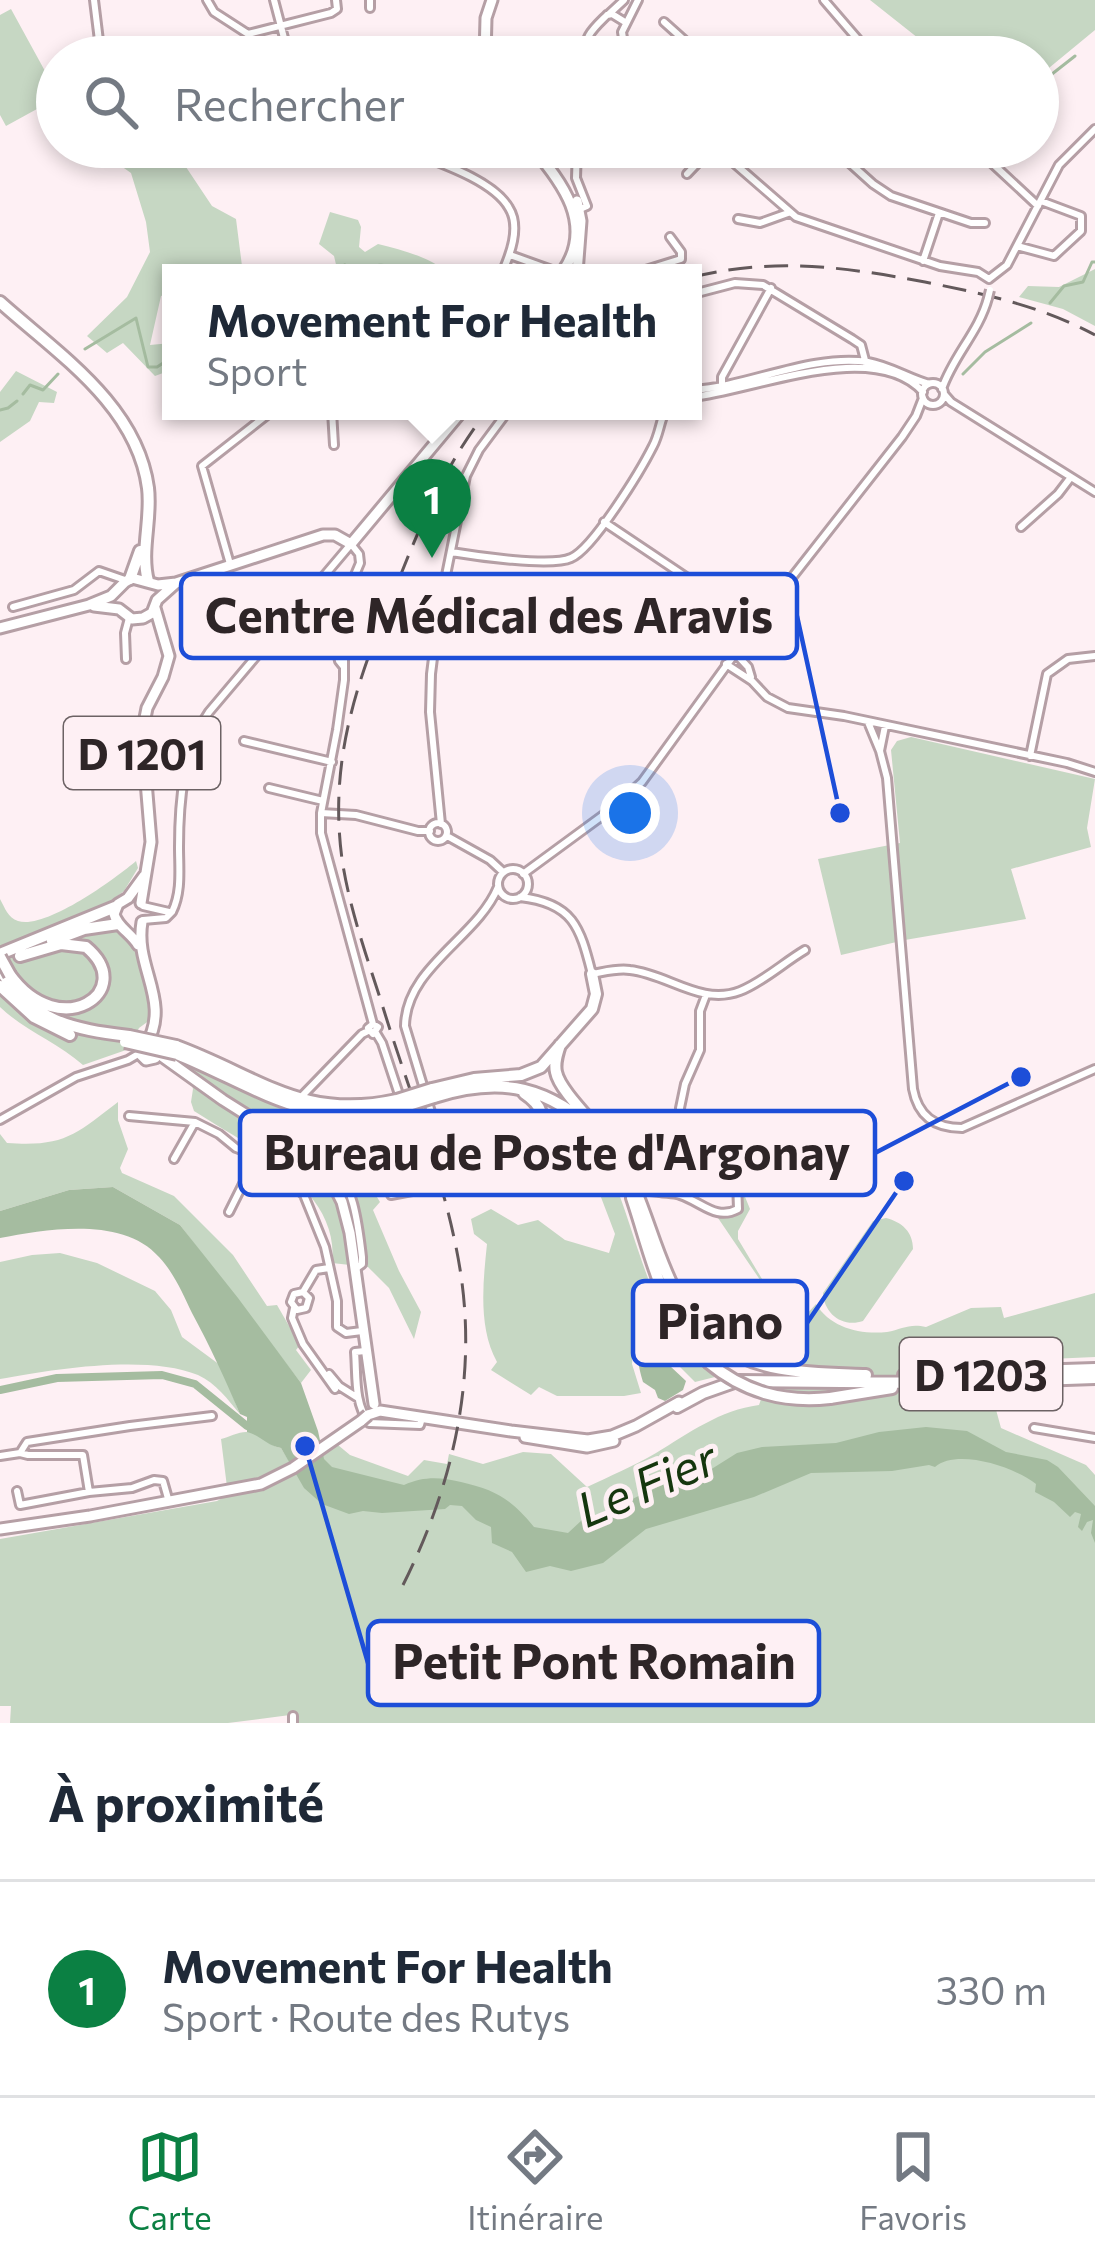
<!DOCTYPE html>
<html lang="fr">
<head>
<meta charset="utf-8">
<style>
	body { margin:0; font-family:Commissioner,sans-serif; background:#f6f6f7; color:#1f2937 }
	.you { position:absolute; left:630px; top:813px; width:42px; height:42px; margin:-30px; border:9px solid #fff; border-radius:50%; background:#1a73e8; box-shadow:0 0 0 18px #1a73e833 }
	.badge { display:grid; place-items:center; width:78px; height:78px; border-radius:50%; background:#0b8043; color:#fff; font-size:39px; font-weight:700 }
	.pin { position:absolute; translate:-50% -99px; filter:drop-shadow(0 3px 6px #0008) }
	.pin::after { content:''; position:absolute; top:63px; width:42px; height:36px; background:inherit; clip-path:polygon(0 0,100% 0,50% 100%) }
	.popup { position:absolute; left:162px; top:264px; width:540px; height:156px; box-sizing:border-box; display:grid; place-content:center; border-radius:0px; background:#fff; filter:drop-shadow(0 3px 9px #0005); font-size:39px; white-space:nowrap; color:#747a83 }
	.popup b { font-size:45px; color:#1f2937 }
	.popup::after { content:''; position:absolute; left:50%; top:100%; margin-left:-24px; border:24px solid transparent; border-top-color:#fff }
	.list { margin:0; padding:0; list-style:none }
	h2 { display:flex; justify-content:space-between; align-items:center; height:156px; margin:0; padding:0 48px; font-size:51px }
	h2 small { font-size:39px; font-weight:400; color:#747a83 }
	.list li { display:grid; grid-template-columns:78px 1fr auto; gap:36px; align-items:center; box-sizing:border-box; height:216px; padding:0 48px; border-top:3px solid #e0e1e3 }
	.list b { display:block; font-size:45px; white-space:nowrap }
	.list p { margin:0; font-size:39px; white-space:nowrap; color:#747a83 }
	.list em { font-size:39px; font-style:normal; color:#747a83 }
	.icon { flex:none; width:66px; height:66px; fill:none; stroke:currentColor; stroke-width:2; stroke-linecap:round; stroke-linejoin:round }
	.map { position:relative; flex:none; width:1095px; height:1723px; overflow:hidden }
	.search { position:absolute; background:#fff; box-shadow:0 6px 18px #0003; left:36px; right:36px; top:36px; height:132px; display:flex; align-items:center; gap:30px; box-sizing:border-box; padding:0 42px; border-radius:66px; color:#747a83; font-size:45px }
	.sheet { height:372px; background:#fff }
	nav { display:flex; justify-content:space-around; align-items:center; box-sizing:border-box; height:168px; border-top:3px solid #e0e1e3; background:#fff; font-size:33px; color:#747a83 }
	nav a { display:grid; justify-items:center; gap:6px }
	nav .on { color:#0b8043 }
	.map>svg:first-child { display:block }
	.green { fill:#c6d7c3 }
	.water { fill:#a5bca0 }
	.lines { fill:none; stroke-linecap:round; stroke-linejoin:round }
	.stream { stroke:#a5bca0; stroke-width:3 }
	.canal { stroke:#a5bca0; stroke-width:8 }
	.minor-casing { stroke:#b59fa5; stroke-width:12 }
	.major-casing { stroke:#b59fa5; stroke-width:15 }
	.highway-casing { stroke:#b59fa5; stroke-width:16 }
	.minor { stroke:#fff; stroke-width:6 }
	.major { stroke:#fff; stroke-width:9 }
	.highway { stroke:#fff; stroke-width:10 }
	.rail { stroke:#63595b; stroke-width:3; stroke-dasharray:24 12; stroke-linecap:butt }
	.minor-bridge-casing { stroke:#b59fa5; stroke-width:12; stroke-linecap:butt }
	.major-bridge-casing { stroke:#b59fa5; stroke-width:15; stroke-linecap:butt }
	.highway-bridge-casing { stroke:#b59fa5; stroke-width:16; stroke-linecap:butt }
	.minor-bridge { stroke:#fff; stroke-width:6 }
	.major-bridge { stroke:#fff; stroke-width:9 }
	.highway-bridge { stroke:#fff; stroke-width:10 }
	.labels { text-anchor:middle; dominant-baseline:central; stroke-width:10; stroke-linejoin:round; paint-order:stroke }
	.shield { fill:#fef0f4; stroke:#6c6264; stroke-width:3 }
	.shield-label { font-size:42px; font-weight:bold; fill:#2e2527 }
	.water-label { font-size:48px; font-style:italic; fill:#15360e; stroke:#fef0f4 }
	.leader { fill:none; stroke:#1d4ed8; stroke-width:4.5 }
	.callout-dot { fill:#1d4ed8; stroke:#fef0f4; stroke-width:4.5 }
	.callout { fill:#fef0f4; stroke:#1d4ed8; stroke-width:4.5 }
	.callout-label { font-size:48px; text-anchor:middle; font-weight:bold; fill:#2e2527 }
</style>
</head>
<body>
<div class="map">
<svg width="1095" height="1723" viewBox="0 0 1095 1723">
	<rect width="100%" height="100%" fill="#fef0f4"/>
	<path class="green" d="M870 0H1095V30L1038 77V57H942Z
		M11 9 57 93V98L6 126 0 115V15Z
		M89 147H177L180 158 212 206 236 219 242 266 230 273H171V293L161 296 150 345 171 343V370L155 376 123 343 107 353 87 336 127 297 150 252 146 222 131 173 97 149Z
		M330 212 358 220 361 227 359 247 365 252 378 244C402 250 430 257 448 273H338L334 256 319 244Z
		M1095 269V326L1063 309 1019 297 1028 286 1059 287Z
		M16 371 57 392 54 403 39 402 30 421 0 442V392Z
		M911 737 1095 779 1087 828 1091 847 1011 869 1026 919 905 940 841 955 818 859 900 843 891 750 897 741Z
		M136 861 138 868 124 891 107 904C116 918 127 931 134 945 145 966 149 996 150 1020L139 1028 129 1049 83 1065C57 1042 25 1031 0 1007V899C5 908 8 918 18 921 45 930 115 879 136 861Z
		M185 1062 312 1119 345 1128 342 1140 380 1202 373 1210 399 1271 421 1312 414 1339 389 1288 368 1267 332 1263C341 1188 246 1145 194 1111L191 1102 193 1089Z
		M118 1102V1120L128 1149 120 1168 122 1173 174 1196 233 1255 267 1306 277 1305 300 1345 296 1350 311 1370 301 1383 180 1225 113 1187 69 1190 0 1211V1134L7 1143C64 1147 75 1135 118 1102Z
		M741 1187 750 1209 738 1231V1239L771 1294 805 1316 816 1304C830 1327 859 1335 887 1332 902 1329 910 1323 926 1327L971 1308 1001 1307 1004 1318 1095 1293V1357L1002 1361 992 1395 1001 1428 1086 1465 1095 1475V1723H292L290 1715 228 1723H10L11 1706H0V1539L217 1501 228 1495 221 1439C229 1437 240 1431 248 1432 260 1433 268 1446 281 1448L297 1474 338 1445 350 1455 408 1476 424 1460 447 1464 449 1454 483 1464 523 1452 551 1454 587 1487C610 1476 634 1466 656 1453 689 1433 720 1410 759 1405L779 1347 790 1324 718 1218 738 1210Z
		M599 1192 619 1194C638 1245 652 1308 687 1351 695 1360 706 1368 715 1377L695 1382 672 1359 653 1319 635 1321 632 1364 641 1393 624 1396H557L539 1387 531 1395 491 1370 497 1362C478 1328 483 1282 487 1244L474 1234 471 1219 491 1209 518 1225 538 1220 565 1240 609 1253 615 1234Z
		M886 1218C902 1222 913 1232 913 1249L863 1321C843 1328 824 1314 823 1293L873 1221Z
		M60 1253 97 1263 155 1291 171 1310 182 1337 220 1365 240 1414C228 1400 216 1383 198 1375 148 1354 53 1369 0 1379V1262L32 1255Z"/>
	<path class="water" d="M113 1187 180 1225 238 1298 301 1383 318 1431 324 1459 332 1467 404 1485C424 1476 440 1477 461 1482 496 1490 511 1499 534 1527L568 1533 582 1520 592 1518 662 1485 702 1475 737 1453 762 1447 836 1443 879 1432 926 1427 967 1431 1006 1452 1047 1460 1058 1467 1095 1506V1543L1091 1533 1093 1520 1087 1522 1082 1531 1078 1527 1081 1514 1075 1512 1070 1517 1054 1502 1035 1492 1036 1484C1015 1467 957 1448 935 1467L929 1465 892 1471 811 1473 754 1497 646 1529 603 1563 571 1571 550 1566 526 1572 512 1552 492 1543 491 1527 476 1520 462 1506 450 1505 445 1509 382 1513 363 1511 349 1514 322 1504 304 1488 281 1448C267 1446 260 1435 247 1432V1417L240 1414C225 1379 210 1346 192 1313 183 1294 174 1273 159 1257 123 1216 47 1229 0 1238V1211L69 1190Z
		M642 1338H648L670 1366 686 1381 683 1390 665 1401 658 1398 655 1390 643 1382C639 1368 634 1350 642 1338Z"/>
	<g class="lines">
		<path class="stream" d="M1038 85 1075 56
			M326 273 345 265 354 271C373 265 387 261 405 273
			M1050 303 1064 286 1083 282 1092 262H1095
			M85 349 136 318 148 367H157L171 358
			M963 374 985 352 1031 323
			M23 394 30 385 43 390 58 374
			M0 410 8 408 17 401"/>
		<path class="canal" d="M0 1390 57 1378 162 1375 195 1384 247 1426"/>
		<g class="minor-casing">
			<path id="minor" d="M94 0 101 57
				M207 0 214 12 248 34 331 13 337 9 336 0
				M274 0 289 57
				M370 0V8
				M824 0 873 57
				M609 14 624 0
				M664 22 703 57
				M747 46 760 57
				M588 57C580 39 595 27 607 15L612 14 625 22
				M626 57 622 32 638 0
				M399 147C430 160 492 178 509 208 521 227 510 255 502 273
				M577 147 576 178 587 206 580 209
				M705 147 711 153 719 150 796 217 940 266 978 272 989 279
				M832 147 873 184 891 196 971 223H985
				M971 147 980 152 1038 206
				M687 174 708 152
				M738 219 760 223 788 213
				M1017 246 1054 256 1081 231V216L1041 201
				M510 255 560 273
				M923 261 939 213
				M636 273 681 259V252L670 237
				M989 279 1007 265 1059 165 1095 129
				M693 294 735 283 763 285 852 339 861 345 866 364
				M922 394a11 11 0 1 1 22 0a11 11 0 1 1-22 0Z
				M722 386V377L771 288
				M942 389C953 356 979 332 988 298
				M693 390C750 386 810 354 868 362 890 366 908 378 929 384
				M944 394 951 402 1095 492
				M693 397C755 390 874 338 923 392
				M332 411 334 445
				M604 522 686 577 754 627
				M1021 527 1058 494 1071 477
				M451 552C475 556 551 567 571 558 593 549 641 470 653 446 659 435 660 422 665 411
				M230 564 202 466 272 411
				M317 585 325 591 339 661 343 666
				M13 607 74 590 99 571 125 580
				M736 654 748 667 751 677
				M126 659 125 633 129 618
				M726 664 752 681 767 697 788 708 844 716 1067 763 1095 772
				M868 722 880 751 887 778 913 1089C918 1116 935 1128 962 1128L1095 1069
				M244 741 332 762
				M880 751 885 726
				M1030 756 1047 674 1068 659 1095 656
				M269 788 323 801
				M321 813V833L373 1024
				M429 832a9 9 0 1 1 18 0a9 9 0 1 1-18 0Z
				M441 824 430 712 431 674 439 610 466 476 479 450 508 411
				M447 836 490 860 503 872
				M498 884a15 15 0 1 1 30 0a15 15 0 1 1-30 0Z
				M523 874 617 805 642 782 768 608 902 437 916 416 923 398
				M498 887C477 938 406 967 405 1026L431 1112 441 1126 465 1139 517 1147 529 1144
				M520 897C574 903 580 928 592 974 604 972 617 968 630 970 668 974 701 1006 740 991 763 982 783 963 805 950
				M143 906 169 912
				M172 912C182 892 179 869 179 847 179 803 183 749 209 712L351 544 359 554 360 563 344 601V680L337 730 321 813 356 815 418 831H430
				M143 920 166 918 172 912
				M373 1024 378 1027 373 1034 368 1028Z
				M376 1033 382 1043 417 1149C409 1165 401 1178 416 1191
				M303 1095 362 1034 368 1031
				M294 1111C299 1130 318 1140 330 1156 353 1184 358 1222 362 1257V1264L355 1269
				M129 1116 195 1122
				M0 1120 76 1077 128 1060 140 1053
				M174 1159 195 1122 219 1134 236 1148 257 1156
				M671 1172 684 1163 680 1108 685 1084 700 1050V1011L706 995
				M450 1181C476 1172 508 1156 536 1164 558 1170 577 1181 601 1186
				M660 1192C666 1193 675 1193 680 1195 702 1202 716 1221 738 1209L737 1181
				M391 1195 433 1187
				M229 1212 257 1156 280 1172 304 1195 325 1247 337 1301V1327L346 1333 362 1331
				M303 1292 309 1298 306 1308 297 1310 291 1302 294 1294 303 1292 316 1270 329 1268
				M294 1308 292 1318 303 1344 335 1389
				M365 1351 355 1352C357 1377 354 1403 369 1423L420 1425 422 1418
				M329 1374 339 1386 358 1398
				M1034 1428 1095 1438
				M20 1453 27 1442 130 1426 212 1416
				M0 1456 20 1453 28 1455H83L89 1492 132 1488 154 1480 163 1481 169 1502
				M17 1491 20 1505 89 1492
				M293 1716V1723"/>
		</g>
		<g class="major-casing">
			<path id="major" d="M485 57 486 18 492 0
				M532 147C562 182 595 225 563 271
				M577 201 581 221 577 273
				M94 606 119 609 132 619 143 618 152 613 157 600 176 583
				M0 628 89 605 111 596 125 582 132 578 158 585 176 583 323 535H335L351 544 462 411
				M141 903 151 842 142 733 147 708 163 677 169 656 155 608
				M142 922C134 968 172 1001 146 1045
				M138 945C131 933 117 927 114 914L118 904 128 898 144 876
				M149 1045 141 1050V1055L146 1060 155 1058 154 1048
				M156 1052 223 1100 302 1150 331 1180 342 1202 350 1233 374 1404
				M368 1415 380 1411 511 1431 588 1440 612 1436 636 1426 679 1402
				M525 1437 587 1447 614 1441
				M0 1529 90 1516 261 1484 293 1468 361 1421"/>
		</g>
		<g class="highway-casing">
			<path id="highway" d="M0 302C58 354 137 405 148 488 152 519 140 551 148 581
				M130 579 140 551
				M52 941 84 929 118 924
				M0 954 115 907
				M0 969C31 1022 73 1029 129 1036
				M10 975C60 1044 139 991 86 947L61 944 20 956
				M0 986 34 1017 70 1035
				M560 1045C557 1054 554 1063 556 1072 560 1094 608 1135 622 1161 654 1219 660 1298 715 1341 758 1375 815 1373 866 1375
				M176 1046C260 1077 302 1121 397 1100
				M177 1054C256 1086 309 1131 399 1108
				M432 1089 474 1079 521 1075 541 1067 592 1009 596 994 592 974
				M524 1093C542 1105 547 1118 536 1137
				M434 1097C494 1078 541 1083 589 1126
				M529 1144C560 1128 564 1113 599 1136
				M632 1198C651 1254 663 1320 708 1362
				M904 1375 1095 1369
				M830 1398 892 1388
				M677 1407 703 1393 737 1381 949 1383 1095 1378"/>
		</g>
		<use href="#minor" class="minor"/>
		<use href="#major" class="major"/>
		<use href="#highway" class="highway"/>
		<path class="rail" d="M693 277C774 257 845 267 925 282 985 294 1041 306 1095 335
			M403 1585C452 1487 478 1380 460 1269 446 1183 412 1100 386 1017 370 965 350 913 342 859 328 755 360 673 399 579 423 519 447 462 487 411"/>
		<g class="minor-bridge-casing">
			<path id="minor-bridge" d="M988 298 990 290
				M601 1186 660 1192
				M433 1187 450 1181"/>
		</g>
		<g class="major-bridge-casing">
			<path id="major-bridge" d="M361 1421 368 1415"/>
		</g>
		<g class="highway-bridge-casing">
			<path id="highway-bridge" d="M0 957 10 975
				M129 1036 176 1046
				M125 1042 177 1054
				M397 1100 432 1089
				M399 1108 434 1097
				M708 1362C744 1392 783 1403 830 1398"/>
		</g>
		<use href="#minor-bridge" class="minor-bridge"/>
		<use href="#major-bridge" class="major-bridge"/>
		<use href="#highway-bridge" class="highway-bridge"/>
	</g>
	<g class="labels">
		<g class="shield">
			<rect x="64" y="717" width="156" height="72" rx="9"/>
			<rect x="900" y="1338" width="162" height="72" rx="9"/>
		</g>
		<g class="shield-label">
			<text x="142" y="753">D 1201</text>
			<text x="981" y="1374">D 1203</text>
		</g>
		<g class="water-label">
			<text transform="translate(646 1482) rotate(-23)">Le Fier</text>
		</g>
	</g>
	<path class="leader" d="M840 813L797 616M1021 1077L875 1153M904 1181L807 1323M305 1446L368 1663"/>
	<g class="callout-dot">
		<circle cx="840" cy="813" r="12"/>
		<circle cx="1021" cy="1077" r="12"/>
		<circle cx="904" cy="1181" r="12"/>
		<circle cx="305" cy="1446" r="12"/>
	</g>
	<g class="callout">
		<rect x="181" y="574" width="616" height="84" rx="12"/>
		<rect x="240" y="1111" width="635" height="84" rx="12"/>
		<rect x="633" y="1281" width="174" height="84" rx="12"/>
		<rect x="368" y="1621" width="451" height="84" rx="12"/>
	</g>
	<g class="callout-label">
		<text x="489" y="633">Centre Médical des Aravis</text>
		<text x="557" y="1170">Bureau de Poste d'Argonay</text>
		<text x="720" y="1339">Piano</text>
		<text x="594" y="1679">Petit Pont Romain</text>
	</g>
</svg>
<div class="you"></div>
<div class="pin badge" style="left:432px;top:558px">1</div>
<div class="popup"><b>Movement For Health</b>Sport</div>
<div class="search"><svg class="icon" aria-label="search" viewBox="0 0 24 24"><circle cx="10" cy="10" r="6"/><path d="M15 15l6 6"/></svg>Rechercher</div>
</div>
<section class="sheet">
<h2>À proximité<small></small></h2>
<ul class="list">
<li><span class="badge">1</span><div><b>Movement For Health</b><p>Sport · Route des Rutys</p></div><em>330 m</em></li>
</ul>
</section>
<nav>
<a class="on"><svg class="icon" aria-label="map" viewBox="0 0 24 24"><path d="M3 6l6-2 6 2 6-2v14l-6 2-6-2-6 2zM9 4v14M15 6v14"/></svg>Carte</a>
<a><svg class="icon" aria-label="directions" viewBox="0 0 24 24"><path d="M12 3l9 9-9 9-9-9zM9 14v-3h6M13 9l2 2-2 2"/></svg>Itinéraire</a>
<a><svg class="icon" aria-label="saved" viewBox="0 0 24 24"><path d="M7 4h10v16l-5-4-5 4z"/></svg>Favoris</a>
</nav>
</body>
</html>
